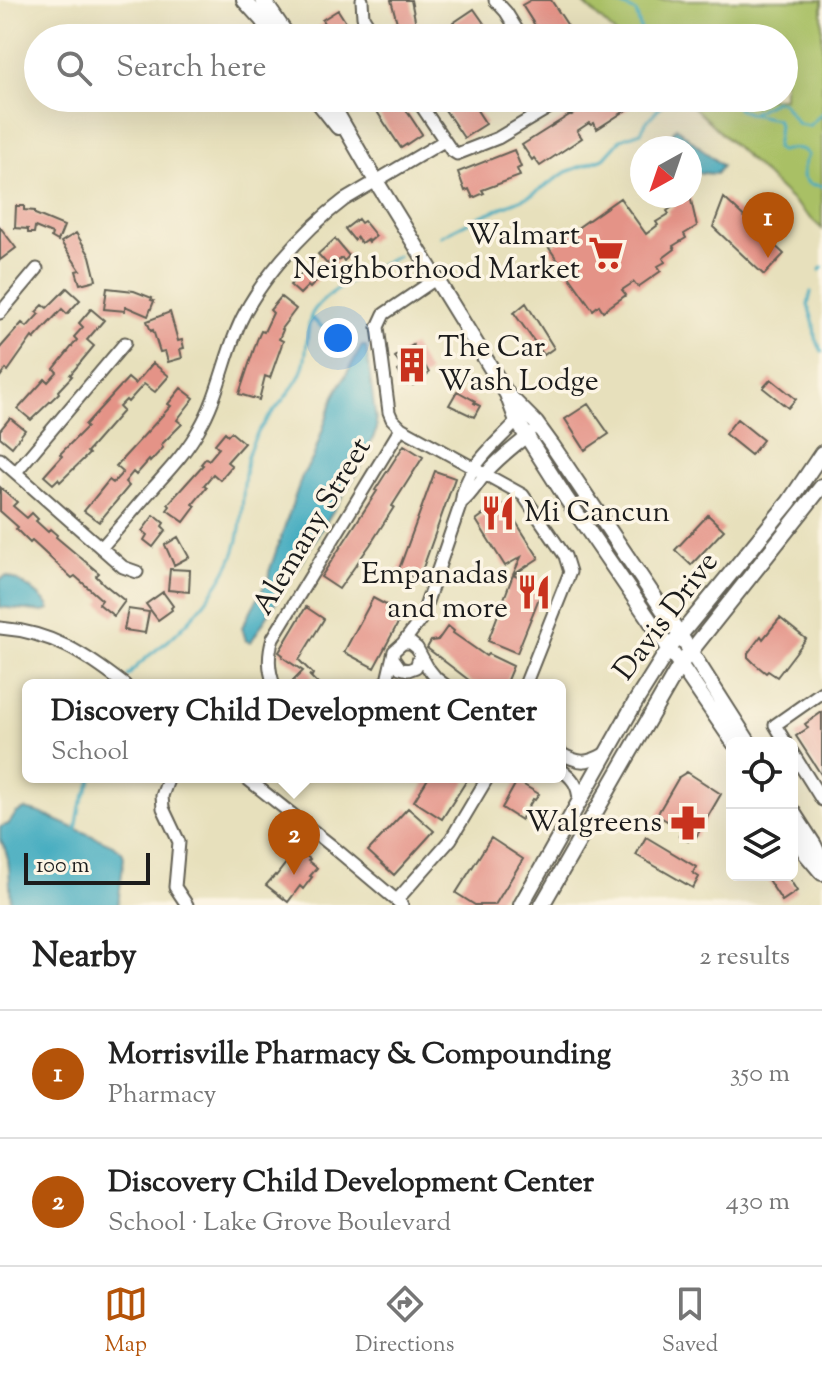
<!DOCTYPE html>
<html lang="en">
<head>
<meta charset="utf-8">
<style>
	body { margin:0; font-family:"Sorts Mill Goudy",serif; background:#f2f2f2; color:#222 }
	.controls { position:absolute; right:24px; bottom:24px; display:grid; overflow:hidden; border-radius:12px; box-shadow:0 8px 32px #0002 }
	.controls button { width:72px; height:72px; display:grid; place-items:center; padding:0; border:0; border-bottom:2px solid #e0e0e0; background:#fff; color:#222; font:40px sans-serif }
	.compass { position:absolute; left:630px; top:136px; width:72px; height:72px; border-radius:50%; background:#fff; box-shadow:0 8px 32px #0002; rotate:220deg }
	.scale { position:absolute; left:24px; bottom:20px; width:126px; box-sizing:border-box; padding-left:8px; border:4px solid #1c1c1c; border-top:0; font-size:22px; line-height:28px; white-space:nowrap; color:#1c1c1c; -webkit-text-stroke:6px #fcf5e5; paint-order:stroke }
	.you { position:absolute; left:338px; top:338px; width:28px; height:28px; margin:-20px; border:6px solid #fff; border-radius:50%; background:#1a73e8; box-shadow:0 0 0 12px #1a73e833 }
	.badge { display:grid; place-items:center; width:52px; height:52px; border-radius:50%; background:#b45309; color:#fff; font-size:26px; font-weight:700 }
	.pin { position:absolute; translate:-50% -66px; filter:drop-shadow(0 2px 4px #0008) }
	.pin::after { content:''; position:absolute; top:42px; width:28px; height:24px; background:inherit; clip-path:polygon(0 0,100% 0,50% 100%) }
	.popup { position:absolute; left:22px; top:679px; width:544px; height:104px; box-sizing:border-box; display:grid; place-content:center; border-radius:12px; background:#fff; filter:drop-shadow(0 2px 6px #0005); font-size:26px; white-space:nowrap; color:#767676 }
	.popup b { font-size:30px; color:#222 }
	.popup::after { content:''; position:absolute; left:50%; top:100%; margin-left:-16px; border:16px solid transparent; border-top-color:#fff }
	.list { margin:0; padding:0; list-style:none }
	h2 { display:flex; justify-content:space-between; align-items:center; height:104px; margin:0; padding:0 32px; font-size:34px }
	h2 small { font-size:26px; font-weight:400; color:#767676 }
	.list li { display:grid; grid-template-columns:52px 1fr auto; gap:24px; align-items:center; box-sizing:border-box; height:128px; padding:0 32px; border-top:2px solid #e0e0e0 }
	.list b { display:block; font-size:30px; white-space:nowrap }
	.list p { margin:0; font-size:26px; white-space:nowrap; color:#767676 }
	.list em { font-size:26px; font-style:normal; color:#767676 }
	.icon { flex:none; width:44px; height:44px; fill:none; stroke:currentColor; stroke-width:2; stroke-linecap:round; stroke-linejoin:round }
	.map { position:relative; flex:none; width:822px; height:905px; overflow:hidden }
	.search { position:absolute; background:#fff; box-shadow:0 8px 32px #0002; left:24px; right:24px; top:24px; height:88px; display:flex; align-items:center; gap:20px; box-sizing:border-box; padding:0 28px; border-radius:44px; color:#767676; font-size:30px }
	.sheet { height:360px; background:#fff }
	nav { display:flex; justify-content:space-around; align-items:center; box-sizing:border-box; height:112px; border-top:2px solid #e0e0e0; background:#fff; font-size:22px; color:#767676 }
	nav a { display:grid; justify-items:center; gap:4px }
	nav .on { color:#b45309 }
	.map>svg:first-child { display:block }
	.green { fill:#a9c065; stroke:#626e40; stroke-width:2 }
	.water { fill:#3faabf; stroke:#2e636e; stroke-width:2 }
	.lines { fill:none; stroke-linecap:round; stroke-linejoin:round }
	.stream { stroke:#3faabf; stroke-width:3 }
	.building { fill:#e49387 }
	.minor-casing { stroke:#636154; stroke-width:15 }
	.major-casing { stroke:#636154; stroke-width:18 }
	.minor { stroke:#fff; stroke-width:11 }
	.major { stroke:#fff; stroke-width:14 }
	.labels { text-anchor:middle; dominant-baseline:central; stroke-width:7; stroke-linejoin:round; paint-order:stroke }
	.poi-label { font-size:30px; fill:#1c1c1c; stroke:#fcf5e5; text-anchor:end }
	.street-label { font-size:30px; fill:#1c1c1c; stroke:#fcf5e5 }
</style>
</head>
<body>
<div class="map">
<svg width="822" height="905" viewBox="0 0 822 905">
	<rect width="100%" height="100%" fill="#fcf5e5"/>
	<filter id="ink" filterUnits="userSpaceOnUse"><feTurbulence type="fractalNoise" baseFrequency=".0125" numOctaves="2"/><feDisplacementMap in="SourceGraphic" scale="16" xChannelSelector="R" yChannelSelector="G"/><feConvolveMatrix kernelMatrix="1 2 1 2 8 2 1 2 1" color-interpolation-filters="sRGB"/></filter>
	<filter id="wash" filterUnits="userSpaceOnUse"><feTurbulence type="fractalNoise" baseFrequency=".006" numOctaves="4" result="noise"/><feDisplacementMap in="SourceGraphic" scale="32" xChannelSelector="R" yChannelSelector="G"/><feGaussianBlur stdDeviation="1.8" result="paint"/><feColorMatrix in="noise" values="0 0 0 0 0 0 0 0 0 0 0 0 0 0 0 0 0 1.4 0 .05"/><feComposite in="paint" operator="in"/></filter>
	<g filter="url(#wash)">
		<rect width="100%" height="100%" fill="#e7e0bc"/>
		<path class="green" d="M580 0H822V229L684 98H784V38H620Z"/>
		<path class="water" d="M676 127 722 166 716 174 690 172V148H663Z
			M362 346H366L377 429 360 468 251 642 246 641 242 627 269 577V572L302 476 313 458 334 396Z
			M6 576C22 581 38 593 49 606V610L44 612 0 607V579Z
			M25 809 40 813 113 845 122 852 124 857 118 905H11C9 887 12 854 0 840V827L9 824 16 813Z"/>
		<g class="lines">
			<path class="stream" d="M609 0 636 12 641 31 652 37 677 36 680 38
				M733 98 738 109 750 114 775 101 782 102 798 124 809 126 822 113
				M750 114 776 119 779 125 776 148 780 151C791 149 801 145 808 155L803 168V177L809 184 822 186
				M441 236 479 217 532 195 566 172 604 158 621 139 641 132 647 121 668 98
				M820 270 822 267
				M811 292 808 305 814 324 815 338 822 351
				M311 318 342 343
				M128 676C142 659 153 653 169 640 192 619 216 591 230 563 246 531 240 490 248 455 256 424 283 405 298 379 309 360 305 339 310 319 316 294 377 267 398 256
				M76 830 80 806 93 777"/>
		</g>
		<g id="blocks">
			<path class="building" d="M391 0H411L418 34 396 38 394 28 398 26Z
				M531 0H551L576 38H543L522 5Z
				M474 9 490 32 479 38H441L450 32 447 27Z
				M338 10 356 38H334L332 35 324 38 317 28 324 23 322 20Z
				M368 98H398L422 134 401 148Z
				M437 98H469L486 124 464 138Z
				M512 98H548L528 110 525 105 519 109Z
				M597 98H645L597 129 594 123 591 125 589 123 577 131 582 138 540 166 534 158 532 160 522 145 571 114 572 115Z
				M514 150 521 167 517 169 520 176 482 190 484 193 473 198 469 189 465 191 458 172Z
				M688 196H690L697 226 684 234 686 238 673 246 675 249 663 258 665 262 658 266 661 271 638 287 634 282 622 290 626 295 603 311 599 305 593 310 549 248 620 198 646 234 658 225 656 222 669 214 667 211Z
				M724 198 784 254 764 275 713 227Z
				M16 206H24V210L35 211V214L64 226 58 241 51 237 52 234 35 227 34 233H28V229L15 228Z
				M358 219 361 223 364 221 376 236 369 242 367 239 361 243 357 237 354 240 345 229Z
				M0 227 16 248 0 260Z
				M76 233 90 256 96 280 80 284 76 271 80 270 61 242Z
				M335 239 349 256 344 261 342 258 334 264 331 261 327 264 318 254Z
				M308 267 319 278 310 288 308 286 300 294 290 285Z
				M67 288 80 300 67 314 62 309 34 339 32 337 8 371 6 369 0 377V348L22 323 27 327 39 314 36 312 43 305 47 308Z
				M107 288 134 291 152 298 151 300 154 301 148 316 125 306V311L104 309Z
				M281 297 296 309 281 329 283 330 279 339 283 341 270 378 265 376 259 400 239 394 257 340 261 331 264 332 273 313 270 310Z
				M526 303 554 348 544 355 514 313Z
				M91 309 104 320 87 340 94 346 70 375 72 376 58 391 59 393 31 420 18 409 45 379 48 382 57 372 54 369 77 340 74 337 83 327 79 323Z
				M170 312 178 341 182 340 184 348 180 349 182 358 168 362 165 351 160 352 153 330 151 331 147 321Z
				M413 345 429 373 413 385 411 382 407 385 398 371 402 368 395 357Z
				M153 363 169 376 155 392 144 384 128 402 126 400 119 407 123 411 87 452 89 454 60 482 58 479 53 484 44 476 62 456 60 454 87 427 85 425 128 378 135 384Z
				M771 379 796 399 788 408 763 388Z
				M181 388 194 398 177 420 182 424 161 445 163 448 150 462 149 460 136 475 133 472 125 482 129 486 99 522 84 511 109 480 113 483 123 472 116 466 171 406 168 404Z
				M457 391 475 401 474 403 480 406 474 417 449 405Z
				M588 404 609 434 585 450 565 419Z
				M10 418 25 430 12 447 0 437V430Z
				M737 419 763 440 751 455 725 434Z
				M225 432 228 435 231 432 244 443 227 462 232 466 220 480 213 474 204 485 207 487 193 504 196 506 184 522 167 510 170 506 168 504 203 465 201 464 206 458 209 460 219 448 215 444Z
				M404 445 423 457 392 506 394 507 370 545 339 589 321 577 377 491 375 490Z
				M435 471 455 478 419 579 398 572Z
				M0 487 17 502 13 506 27 518 32 513 38 519 36 521 48 532 50 529 57 535 56 537 99 573 96 576 104 584 125 601 114 616 99 604 102 600 75 576 72 578 32 541 30 543 16 529 18 527 0 511Z
				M498 504 505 505 539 558 513 575 521 557 505 566 476 520Z
				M154 515 164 523 162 526 166 530 153 547 144 540 147 535 142 531Z
				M708 515 724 530 691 565 675 550Z
				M178 537 189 557 174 565 165 545Z
				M170 569 190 570 189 592 168 590Z
				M513 575 543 588 517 653 488 641Z
				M163 592 173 606 171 608 172 610 158 620 146 604Z
				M373 598 403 614 374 668 344 652Z
				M306 607 324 619 299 660 313 674 312 676 309 675 319 685H289L303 671 282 657 283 655 279 652Z
				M128 609 149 612 145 633 124 630Z
				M780 618 806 639 777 677 768 671 766 673 755 664 748 657V653L761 636 763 639Z
				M448 626 454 631 453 633 486 656 488 654 513 666 505 685H479L475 682 474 684 427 648 431 641 438 640Z
				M822 712V776L796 736 808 728 805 724Z
				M687 772 721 794 696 837 691 835 688 841 679 836 682 830 657 815 679 777Z
				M429 777H463L467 780 442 819 414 801Z
				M517 781 539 794 535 800 533 799 521 820 502 808Z
				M408 808 434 831 394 875 368 851Z
				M646 837 696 867 693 873 699 877 693 888 636 855Z
				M491 838 523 859 495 905H475L456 893Z
				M297 849 310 859 308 861 317 868 310 876 312 877 303 889 300 886 288 902 266 885 275 875 276 876Z
				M765 875H787L797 891 782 901Z"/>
		</g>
	</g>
	<g filter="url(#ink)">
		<use href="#blocks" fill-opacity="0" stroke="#636154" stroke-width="2"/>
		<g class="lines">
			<g class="minor-casing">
				<path id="minor" d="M362 0 363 17 376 38
					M495 0 506 12 522 38
					M506 38 518 31
					M416 98 451 150 457 154 498 138 565 98
					M0 313 37 269
					M401 428 392 419 389 412 378 327 384 314 437 278
					M0 459 123 567 137 572
					M16 472 125 343
					M461 503C472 495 478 482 487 472 499 458 513 448 527 436L530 433
					M101 548C119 528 136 507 154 487 170 469 187 451 199 429 217 399 223 364 236 332 254 285 304 230 344 200L444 141
					M0 628C52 632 85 654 125 685
					M403 643H411L417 648 428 668 436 678 445 685
					M393 658 400 668 408 670 416 667 420 655
					M274 685C268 668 268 655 273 638L401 428 523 495 565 556 570 572 525 685
					M386 685 394 651 403 643 421 619 461 503C465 467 494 446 517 421H522
					M786 743 775 725 822 692
					M792 752 822 800
					M560 753C580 764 586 764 606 753
					M560 769C573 778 578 785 579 800
					M169 777 162 796 163 808 179 842 175 887 187 905
					M245 777 332 846 402 905
					M397 900 451 839 488 777"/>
			</g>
			<g class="major-casing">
				<path id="major" d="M244 0 262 20 274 38
					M263 0 289 38
					M315 98 338 127
					M328 98 376 181 507 394 517 421 566 498 734 743
					M510 397 536 423 552 445 680 635 749 743
					M792 811 814 845 822 862
					M792 830 806 854 822 873
					M521 905 636 701 668 650 789 502 822 453
					M542 905 680 665 822 486"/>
			</g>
			<use href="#minor" class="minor"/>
			<use href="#major" class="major"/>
		</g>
	</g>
	<defs>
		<g id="supermarket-bare" transform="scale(2.76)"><path d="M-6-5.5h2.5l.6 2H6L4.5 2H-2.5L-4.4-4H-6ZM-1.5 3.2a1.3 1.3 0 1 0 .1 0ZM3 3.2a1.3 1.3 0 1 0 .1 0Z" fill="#c8321e" stroke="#fcf5e5" stroke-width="2.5" paint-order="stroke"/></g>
		<g id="building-bare" transform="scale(2.76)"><path d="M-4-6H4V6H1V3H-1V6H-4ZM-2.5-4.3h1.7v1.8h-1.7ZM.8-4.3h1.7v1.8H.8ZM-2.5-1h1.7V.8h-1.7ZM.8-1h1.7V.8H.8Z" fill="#c8321e" stroke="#fcf5e5" stroke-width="2.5" paint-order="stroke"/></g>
		<g id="restaurant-bare" transform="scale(2.76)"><path d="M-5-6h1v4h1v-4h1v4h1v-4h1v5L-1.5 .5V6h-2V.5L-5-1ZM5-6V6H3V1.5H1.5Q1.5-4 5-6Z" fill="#c8321e" stroke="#fcf5e5" stroke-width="2.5" paint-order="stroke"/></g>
		<g id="pharmacy-bare" transform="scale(2.76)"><path d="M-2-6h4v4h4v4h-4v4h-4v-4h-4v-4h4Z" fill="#c8321e" stroke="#fcf5e5" stroke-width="2.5" paint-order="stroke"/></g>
	</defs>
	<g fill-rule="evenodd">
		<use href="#supermarket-bare" x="606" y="253"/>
		<use href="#building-bare" x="412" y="365"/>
		<use href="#restaurant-bare" x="498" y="513"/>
		<use href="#restaurant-bare" x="534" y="592"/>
		<use href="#pharmacy-bare" x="688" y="823"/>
	</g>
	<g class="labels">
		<g class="poi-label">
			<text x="580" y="236">Walmart<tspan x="580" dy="34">Neighborhood Market</tspan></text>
			<text x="438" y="348" text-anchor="start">The Car<tspan x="438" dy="34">Wash Lodge</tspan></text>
			<text x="524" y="513" text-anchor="start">Mi Cancun</text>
			<text x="508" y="575">Empanadas<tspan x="508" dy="34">and more</tspan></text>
			<text x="662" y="823">Walgreens</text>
		</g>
		<g class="street-label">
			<text transform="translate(313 527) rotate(-59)">Alemany Street</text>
			<text transform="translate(667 617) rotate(-53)">Davis Drive</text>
		</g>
	</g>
</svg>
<div class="controls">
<button><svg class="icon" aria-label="locate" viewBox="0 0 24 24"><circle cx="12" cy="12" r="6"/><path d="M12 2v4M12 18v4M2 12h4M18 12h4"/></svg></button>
<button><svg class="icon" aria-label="layers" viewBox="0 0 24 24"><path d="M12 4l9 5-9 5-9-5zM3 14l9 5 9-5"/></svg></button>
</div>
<svg class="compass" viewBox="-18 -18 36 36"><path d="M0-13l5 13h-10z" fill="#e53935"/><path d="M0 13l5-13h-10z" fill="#767676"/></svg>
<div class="scale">100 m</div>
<div class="you"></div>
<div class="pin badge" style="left:768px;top:258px">1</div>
<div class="pin badge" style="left:294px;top:875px">2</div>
<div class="popup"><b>Discovery Child Development Center</b>School</div>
<div class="search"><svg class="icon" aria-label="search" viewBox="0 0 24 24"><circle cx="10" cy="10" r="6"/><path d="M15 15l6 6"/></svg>Search here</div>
</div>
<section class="sheet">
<h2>Nearby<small>2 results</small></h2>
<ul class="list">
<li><span class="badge">1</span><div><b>Morrisville Pharmacy &amp; Compounding</b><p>Pharmacy</p></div><em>350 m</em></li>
<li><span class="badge">2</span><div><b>Discovery Child Development Center</b><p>School · Lake Grove Boulevard</p></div><em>430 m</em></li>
</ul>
</section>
<nav>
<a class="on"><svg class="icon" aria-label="map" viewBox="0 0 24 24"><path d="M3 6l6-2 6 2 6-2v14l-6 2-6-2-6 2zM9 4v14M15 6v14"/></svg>Map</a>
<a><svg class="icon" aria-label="directions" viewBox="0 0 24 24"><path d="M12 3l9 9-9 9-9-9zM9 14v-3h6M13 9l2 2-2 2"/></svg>Directions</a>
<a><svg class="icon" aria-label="saved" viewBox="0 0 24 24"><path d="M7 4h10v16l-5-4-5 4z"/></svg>Saved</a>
</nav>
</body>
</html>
